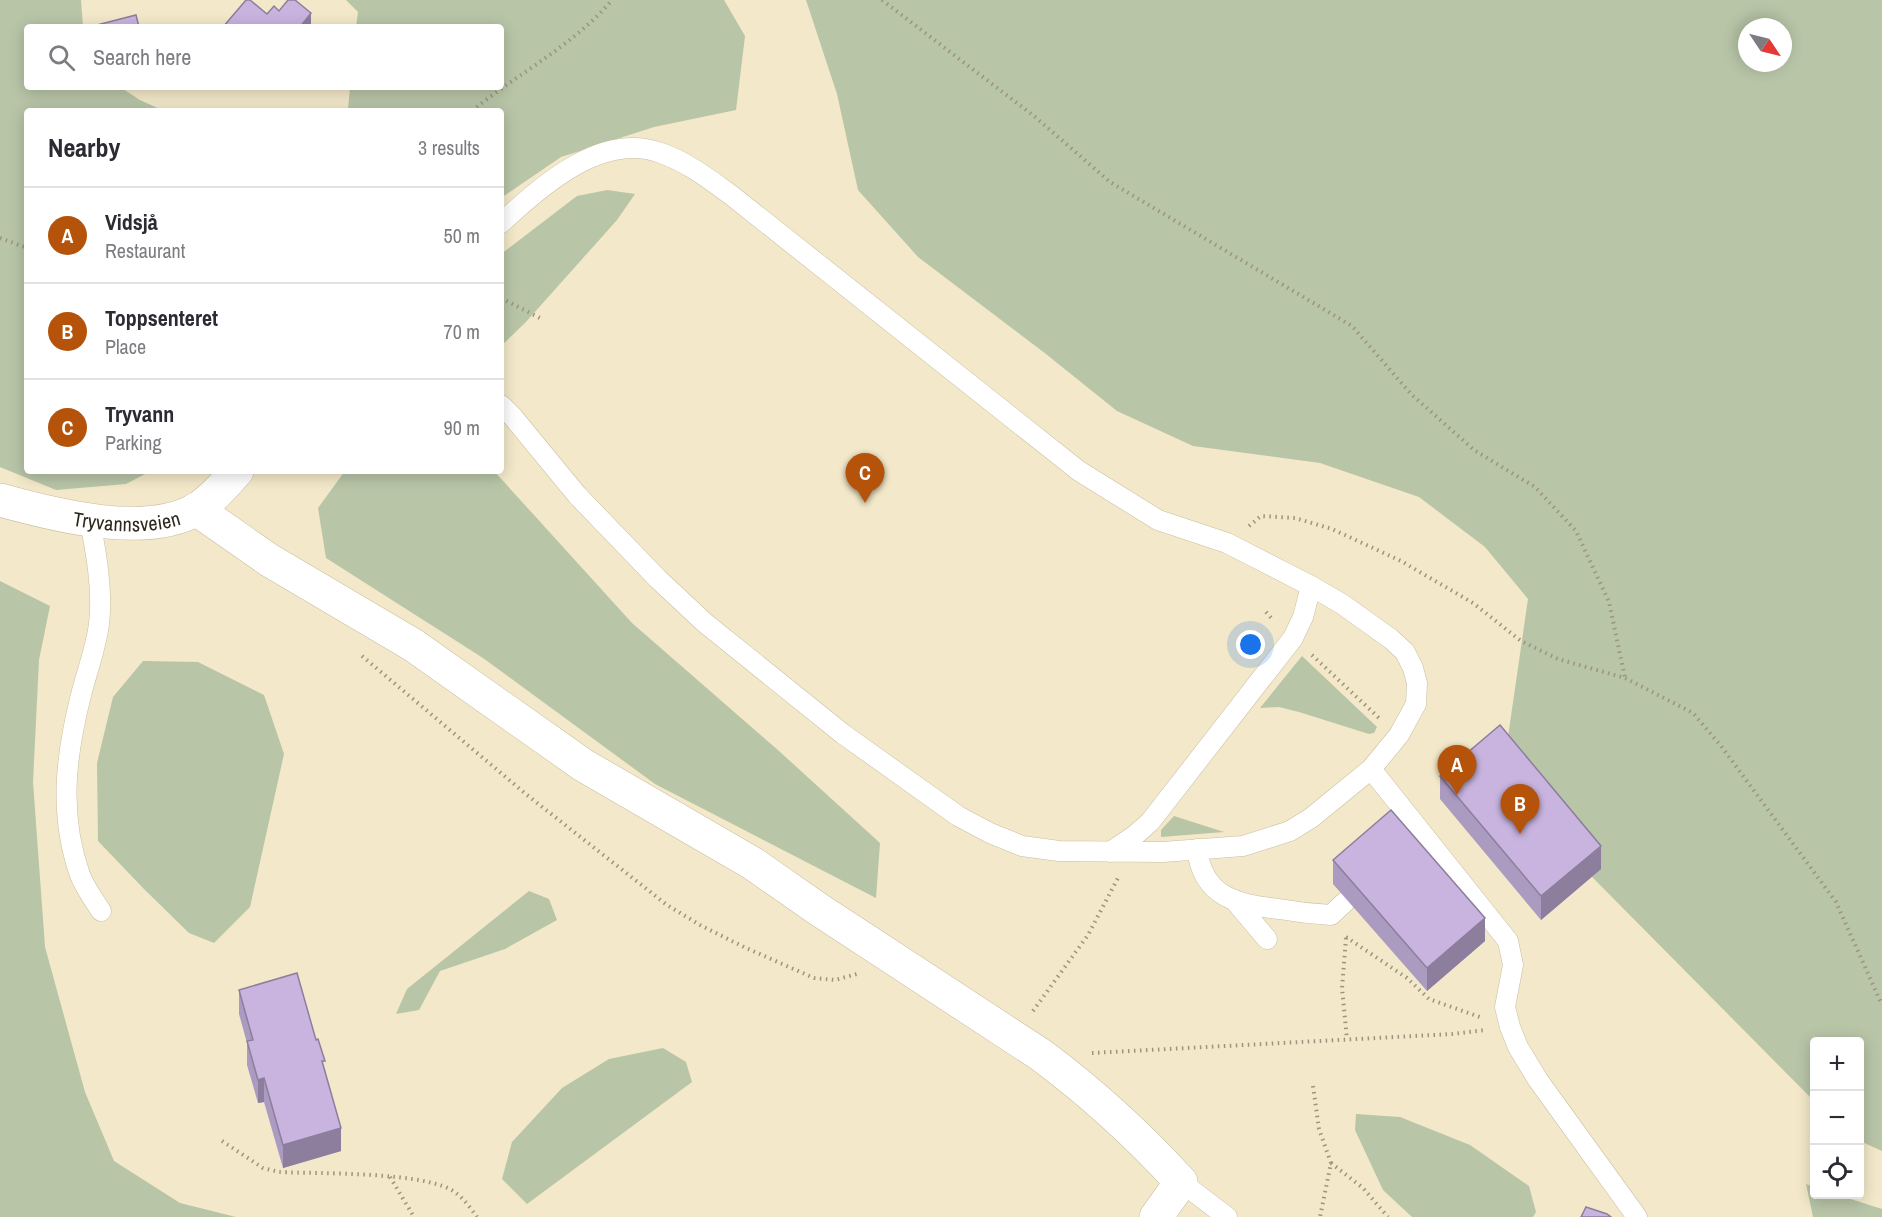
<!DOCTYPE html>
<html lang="en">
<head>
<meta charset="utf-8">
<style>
	body { margin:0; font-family:"Archivo Narrow",sans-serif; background:#f2f2f3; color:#2b2b33 }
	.controls { position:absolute; right:18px; bottom:18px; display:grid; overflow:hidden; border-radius:6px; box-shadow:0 3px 15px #0003 }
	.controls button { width:54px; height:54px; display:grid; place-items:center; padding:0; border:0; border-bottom:2px solid #e1e1e2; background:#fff; color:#2b2b33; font:30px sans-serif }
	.compass { position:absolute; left:1738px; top:18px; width:54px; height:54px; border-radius:50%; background:#fff; box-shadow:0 3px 15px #0003; rotate:125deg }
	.you { position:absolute; left:1251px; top:645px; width:21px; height:21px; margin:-15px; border:4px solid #fff; border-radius:50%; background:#1a73e8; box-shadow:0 0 0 9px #1a73e833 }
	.badge { display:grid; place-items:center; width:39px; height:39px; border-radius:50%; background:#b45309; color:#fff; font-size:20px; font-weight:700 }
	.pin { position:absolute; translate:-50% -50px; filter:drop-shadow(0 2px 3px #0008) }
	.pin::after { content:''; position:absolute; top:32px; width:21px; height:18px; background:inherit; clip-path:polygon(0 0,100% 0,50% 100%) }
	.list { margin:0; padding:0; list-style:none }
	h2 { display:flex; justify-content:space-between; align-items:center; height:78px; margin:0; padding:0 24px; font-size:26px }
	h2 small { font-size:20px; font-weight:400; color:#7c7c81 }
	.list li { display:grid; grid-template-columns:39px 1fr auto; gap:18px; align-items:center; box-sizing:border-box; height:96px; padding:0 24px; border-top:2px solid #e1e1e2 }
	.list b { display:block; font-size:22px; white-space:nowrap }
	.list p { margin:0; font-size:20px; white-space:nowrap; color:#7c7c81 }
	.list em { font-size:20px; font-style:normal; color:#7c7c81 }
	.icon { flex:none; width:33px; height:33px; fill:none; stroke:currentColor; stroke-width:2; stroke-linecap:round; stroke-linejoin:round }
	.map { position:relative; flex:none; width:1882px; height:1217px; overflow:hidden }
	.search { position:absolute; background:#fff; box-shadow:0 3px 15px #0003; left:24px; top:24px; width:480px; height:66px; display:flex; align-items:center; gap:15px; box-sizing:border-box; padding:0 21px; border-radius:6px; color:#7c7c81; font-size:22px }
	.panel { position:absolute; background:#fff; box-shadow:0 3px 15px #0003; left:24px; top:108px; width:480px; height:366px; border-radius:6px }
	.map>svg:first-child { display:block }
	.green { fill:#b8c5a7; fill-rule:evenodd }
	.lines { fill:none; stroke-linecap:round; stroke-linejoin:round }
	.lane-casing { stroke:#c9bea0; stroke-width:21 }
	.street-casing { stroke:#c9bea0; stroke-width:34 }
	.secondary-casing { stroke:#c9bea0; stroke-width:34 }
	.path { stroke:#9c947e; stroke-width:4; stroke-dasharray:1.5 4.5; stroke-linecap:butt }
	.lane { stroke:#fff; stroke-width:20 }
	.street { stroke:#fff; stroke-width:33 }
	.secondary { stroke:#fff; stroke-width:33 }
	.wall { fill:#ac9bc0 }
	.shaded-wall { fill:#8c7e9c }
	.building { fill:#c8b4df; stroke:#8c7e9c; stroke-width:1.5 }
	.labels { text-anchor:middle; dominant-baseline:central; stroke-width:4.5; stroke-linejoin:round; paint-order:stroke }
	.street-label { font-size:20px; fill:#2c271c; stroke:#f3e8c9 }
</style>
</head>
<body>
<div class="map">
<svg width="1882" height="1217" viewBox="0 0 1882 1217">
	<rect width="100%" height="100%" fill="#f3e8c9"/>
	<path class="green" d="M0 0H81L83 27H27V87H120L140 100 164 111H27V471H151L126 484 56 490 0 467Z
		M346 0H724L745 36 736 110 654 127 561 157 501 198V111H341L348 109 350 87H501V27H356L358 12Z
		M806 0H1882V1151L1860 1141V1042H1814V1101L1501 785 1528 599 1485 547 1419 497 1320 463 1193 446 1117 411 1046 354 918 257 858 190 837 94ZM1747 27H1783V63H1747Z
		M607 190 635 194 617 220 525 323 501 346V254L577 196Z
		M345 471H494L632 623 779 751 880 843 876 898 655 784 483 658 326 558 318 508Z
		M0 581 50 606 39 660 33 782 45 947 85 1092 114 1161 180 1203 236 1217H0Z
		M1302 656 1377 727 1374 733 1369 734 1299 712 1279 707 1260 708Z
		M143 661 198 662 264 695 284 754 250 907 214 943 189 933 144 889 98 841 97 763 113 697Z
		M1174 816 1224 832 1161 837V830Z
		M529 891 549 899 557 920 505 949 440 971 419 1010 396 1014 407 989Z
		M663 1048 686 1062 692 1082 527 1204 502 1179 512 1142 562 1088 609 1059Z
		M1356 1114 1400 1117 1470 1145 1529 1186 1536 1212 1533 1217H1412L1383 1190 1355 1130Z
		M1806 1184 1814 1187V1194L1838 1195 1882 1209V1217H1813Z"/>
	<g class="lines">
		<g class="lane-casing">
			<path id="lane" d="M501 223C541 187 601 131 661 153 687 162 709 179 731 195L1079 471 1158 520 1227 543 1311 586 1342 604 1391 639 1405 652 1413 668 1417 683 1416 704 1399 735 1371 769 1311 818 1290 831 1243 846 1163 852 1059 851 1022 846 990 833 958 816 843 734 705 623 658 579 577 495 513 417 501 405
				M90 520C96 553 103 590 99 624 96 647 88 669 82 691 66 753 58 813 80 875 85 888 94 900 101 911
				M1371 769 1508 941 1513 965 1505 1007 1510 1027 1518 1047 1538 1080 1637 1217
				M1197 849C1203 898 1237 904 1279 909 1296 912 1313 914 1331 915L1345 902
				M1110 852 1134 836 1150 822 1293 638 1303 617 1311 586
				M1235 901 1267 939
				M1181 1182 1227 1217"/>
		</g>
		<g class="street-casing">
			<path id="street" d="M196 509 269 560 413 645 583 765 752 863 818 909 1041 1055C1092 1093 1138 1135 1181 1182L1156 1217"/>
		</g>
		<g class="secondary-casing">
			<g id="secondary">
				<path id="s1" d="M0 500C54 515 146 539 197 509 213 499 225 484 237 471"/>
			</g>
		</g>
		<path class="path" d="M882 0 1034 116 1110 182 1352 326 1411 394 1474 450 1535 487 1576 531 1609 602 1625 678
			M472 111C518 73 573 46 612 0
			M0 238 27 248
			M501 298 540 318
			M1249 526 1261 516 1295 518 1332 529 1401 561 1473 603 1521 641 1558 659 1625 678 1693 713 1721 746 1836 902 1882 1005
			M1266 612 1273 620
			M1312 655 1379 718
			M362 656 527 795 667 905 700 925 744 947 814 978 835 980 857 974
			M1346 937 1407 978 1429 999 1480 1017
			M1346 938 1342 988 1347 1039
			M1033 1011 1088 935 1119 876
			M1092 1053 1452 1034 1485 1030
			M1313 1086 1319 1129 1331 1163 1320 1217
			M222 1141 263 1168 279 1172C317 1174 429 1171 456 1193 464 1199 471 1209 477 1217
			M1331 1163 1363 1188 1388 1217
			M390 1177 414 1217"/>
		<use href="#lane" class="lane"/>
		<use href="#street" class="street"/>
		<use href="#secondary" class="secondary"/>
	</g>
	<path class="wall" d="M1440 776 1601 869 1541 920 1440 799Z
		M1333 860 1485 941 1427 991 1333 884Z
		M239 990 341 1151 283 1168 264 1102 258 1103 247 1065V1043L239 1014Z"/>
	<path class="shaded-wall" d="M311 13V27H300Z
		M1601 846V869L1541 920V896Z
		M1485 918V941L1427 991V968Z
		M264 1078V1102L258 1103V1080Z
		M341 1128V1151L283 1168V1145Z"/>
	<path class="building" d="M246 0H250L267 14 274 6 279 11 288 0H295L311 13 300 27H223Z
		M136 15 139 27H98L97 25Z
		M1500 725 1601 846 1541 896 1440 776Z
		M1391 810 1485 918 1427 968 1333 860Z
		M297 973 316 1040 318 1039 325 1061H322L341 1128 283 1145 264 1078 258 1080 247 1041 253 1040 239 990Z
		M1586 1207 1607 1214 1611 1217H1581Z"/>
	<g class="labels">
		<g class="street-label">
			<text stroke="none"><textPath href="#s1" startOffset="129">Tryvannsveien</textPath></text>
		</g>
	</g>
</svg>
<div class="controls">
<button>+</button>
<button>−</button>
<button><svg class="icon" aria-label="locate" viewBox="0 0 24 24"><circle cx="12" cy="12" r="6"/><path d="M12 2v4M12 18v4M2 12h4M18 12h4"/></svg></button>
</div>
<svg class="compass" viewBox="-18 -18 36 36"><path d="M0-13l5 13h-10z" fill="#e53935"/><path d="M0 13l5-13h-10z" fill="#7c7c81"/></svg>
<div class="you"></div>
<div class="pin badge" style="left:1457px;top:795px">A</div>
<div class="pin badge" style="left:1520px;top:834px">B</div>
<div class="pin badge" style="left:865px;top:503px">C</div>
<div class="search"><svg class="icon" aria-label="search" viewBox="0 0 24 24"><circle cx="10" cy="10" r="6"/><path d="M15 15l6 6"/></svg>Search here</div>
<section class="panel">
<h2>Nearby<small>3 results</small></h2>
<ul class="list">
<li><span class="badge">A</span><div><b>Vidsjå</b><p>Restaurant</p></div><em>50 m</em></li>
<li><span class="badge">B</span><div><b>Toppsenteret</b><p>Place</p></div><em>70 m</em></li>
<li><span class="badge">C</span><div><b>Tryvann</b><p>Parking</p></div><em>90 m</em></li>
</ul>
</section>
</div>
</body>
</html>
